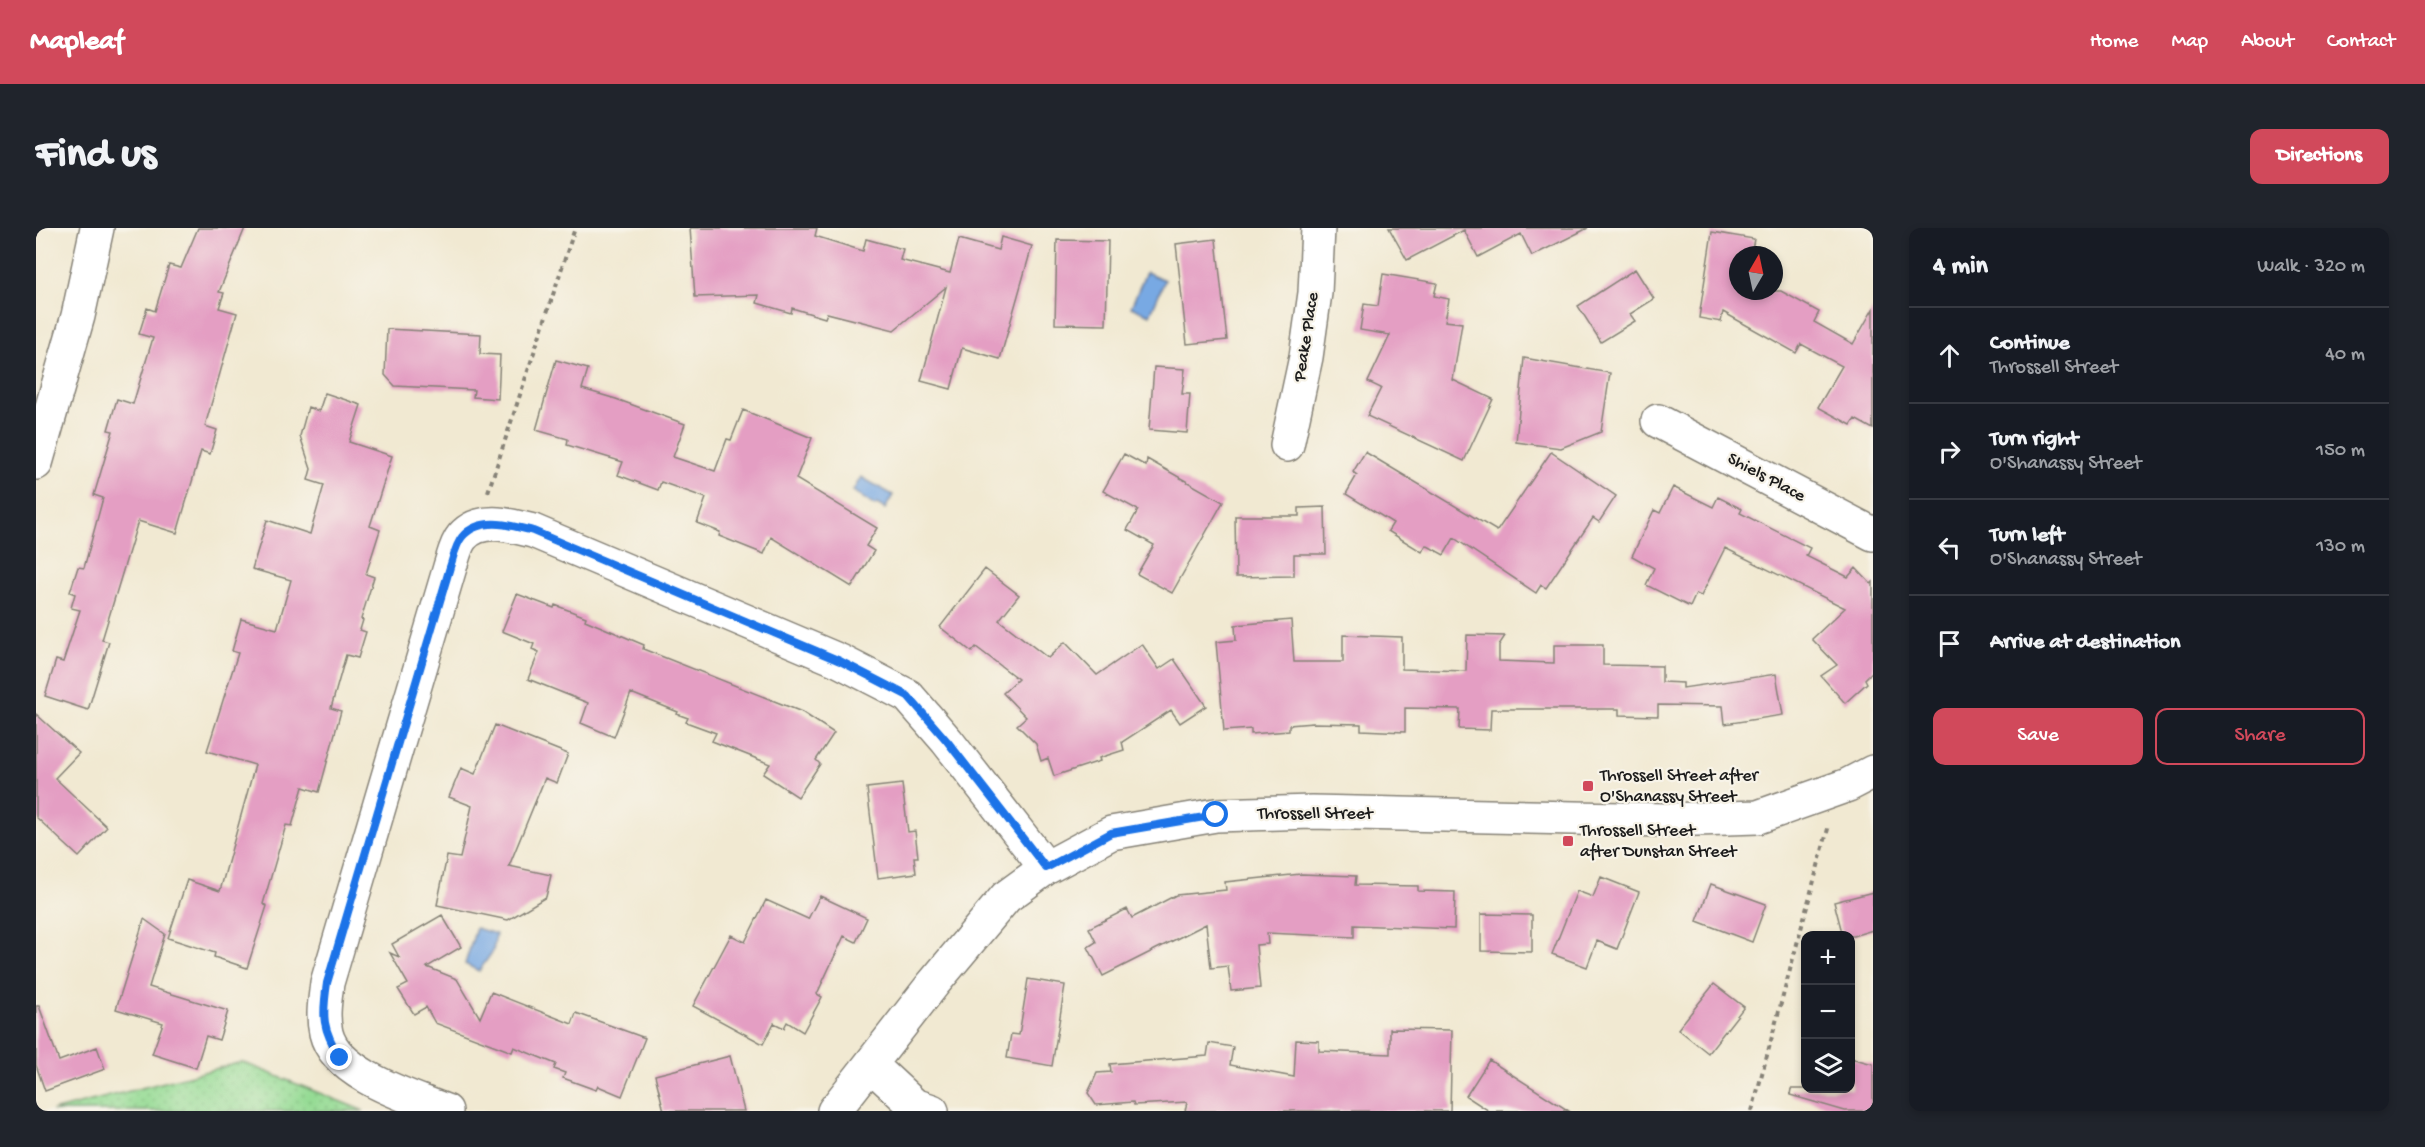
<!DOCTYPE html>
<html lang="en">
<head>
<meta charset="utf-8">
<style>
	body { margin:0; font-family:"Gochi Hand",sans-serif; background:#20242c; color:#f1f3f6 }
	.controls { position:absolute; right:18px; bottom:18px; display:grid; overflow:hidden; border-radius:12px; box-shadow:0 3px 9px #0003 }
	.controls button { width:54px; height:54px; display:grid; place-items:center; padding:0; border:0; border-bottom:2px solid #363941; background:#171b24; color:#f1f3f6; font:30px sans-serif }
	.compass { position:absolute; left:1693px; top:18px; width:54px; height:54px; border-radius:50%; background:#171b24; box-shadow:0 3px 9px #0003; rotate:9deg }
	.stop { position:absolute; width:18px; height:18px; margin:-14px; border:4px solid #1a73e8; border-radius:50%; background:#fff }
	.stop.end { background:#1a73e8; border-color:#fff; box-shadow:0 2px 6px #0008 }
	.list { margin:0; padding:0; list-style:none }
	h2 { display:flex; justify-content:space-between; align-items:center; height:78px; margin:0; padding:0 24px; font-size:26px }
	h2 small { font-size:20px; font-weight:400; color:#9ea1a6 }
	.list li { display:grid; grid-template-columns:39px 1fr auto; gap:18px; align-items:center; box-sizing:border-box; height:96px; padding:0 24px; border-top:2px solid #363941 }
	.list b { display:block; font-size:22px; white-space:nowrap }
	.list p { margin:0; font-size:20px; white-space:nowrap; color:#9ea1a6 }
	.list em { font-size:20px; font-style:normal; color:#9ea1a6 }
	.actions { display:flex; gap:12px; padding:18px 24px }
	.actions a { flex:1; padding:14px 0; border:2px solid #d1495b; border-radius:12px; text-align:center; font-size:21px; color:#d1495b }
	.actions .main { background:#d1495b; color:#fff }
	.icon { flex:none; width:33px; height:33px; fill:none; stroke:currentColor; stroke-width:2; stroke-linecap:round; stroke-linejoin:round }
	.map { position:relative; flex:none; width:1837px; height:883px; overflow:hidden; border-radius:12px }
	header { display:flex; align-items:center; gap:36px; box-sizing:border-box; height:84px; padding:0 30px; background:#d1495b; color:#fff }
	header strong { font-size:28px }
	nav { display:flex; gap:33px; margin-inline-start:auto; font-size:21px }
	.intro { display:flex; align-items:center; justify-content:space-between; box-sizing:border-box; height:144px; padding:0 36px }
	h1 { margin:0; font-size:42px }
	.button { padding:15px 27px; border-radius:12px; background:#d1495b; color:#fff; font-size:21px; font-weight:700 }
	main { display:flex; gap:36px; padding:0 36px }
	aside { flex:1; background:#171b24; border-radius:12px; box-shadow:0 3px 9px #0003 }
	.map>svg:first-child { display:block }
	.grass { fill:url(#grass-dots); stroke:#587c58; stroke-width:1.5 }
	.water { fill:#78a9e3; stroke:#4a6280; stroke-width:1.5 }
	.building { fill:#e49ec3 }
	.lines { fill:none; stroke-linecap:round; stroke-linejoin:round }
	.street-casing { stroke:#868277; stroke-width:36 }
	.path { stroke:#868277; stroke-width:4; stroke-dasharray:4.5 4.5; stroke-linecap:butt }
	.street { stroke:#fff; stroke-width:33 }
	.route { stroke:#1a73e8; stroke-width:8 }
	.poi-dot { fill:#d1495b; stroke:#f7f3e8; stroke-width:2 }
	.labels { text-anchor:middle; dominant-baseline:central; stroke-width:4.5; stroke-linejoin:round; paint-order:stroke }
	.street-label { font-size:18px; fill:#1c1c1c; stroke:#f7f3e8 }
	.poi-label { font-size:18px; fill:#1c1c1c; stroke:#f7f3e8; text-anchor:start }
</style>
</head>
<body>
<header>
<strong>Mapleaf</strong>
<nav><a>Home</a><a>Map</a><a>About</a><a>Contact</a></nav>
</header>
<div class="intro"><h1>Find us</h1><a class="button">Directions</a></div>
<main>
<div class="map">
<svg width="1837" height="883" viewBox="0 0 1837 883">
	<defs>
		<pattern id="grass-dots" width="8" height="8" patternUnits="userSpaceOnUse" patternTransform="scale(1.5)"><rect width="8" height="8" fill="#95db94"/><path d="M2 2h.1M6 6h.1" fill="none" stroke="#80bb7f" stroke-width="1.8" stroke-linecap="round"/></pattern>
	</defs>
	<rect width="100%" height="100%" fill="#f7f3e8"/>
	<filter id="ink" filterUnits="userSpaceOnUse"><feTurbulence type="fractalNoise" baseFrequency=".0167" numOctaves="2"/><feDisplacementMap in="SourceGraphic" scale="12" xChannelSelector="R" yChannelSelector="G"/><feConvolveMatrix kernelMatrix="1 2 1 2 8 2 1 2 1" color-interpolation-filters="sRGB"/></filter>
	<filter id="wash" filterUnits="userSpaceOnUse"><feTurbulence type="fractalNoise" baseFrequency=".008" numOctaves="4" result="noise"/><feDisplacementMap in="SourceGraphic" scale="24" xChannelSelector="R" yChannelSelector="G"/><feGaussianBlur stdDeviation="1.35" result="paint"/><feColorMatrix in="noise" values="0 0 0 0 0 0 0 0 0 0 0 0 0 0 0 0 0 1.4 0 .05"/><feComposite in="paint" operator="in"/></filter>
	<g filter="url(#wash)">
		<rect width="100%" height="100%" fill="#f1e9d2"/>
		<path class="grass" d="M206 834 328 883H16Z"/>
		<path class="water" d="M1110 44 1129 52 1114 87 1095 79Z
			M825 249 857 267 849 281 841 276 839 278 817 263Z
			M440 700 460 706 457 723 443 743 429 736Z"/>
		<g id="blocks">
			<path class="building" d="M162 0H209L183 64 188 65 183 80 201 85 169 198 181 202 174 226 165 223 141 305 102 293 66 412 73 414 52 482 9 468 20 432 27 434 44 382 35 380 39 366 34 364 42 339 48 340 67 270 58 267 77 203 72 202 81 171 97 176 117 110 103 106 111 80 119 83 133 37 145 40Z
				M654 0H781L779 8 827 23 830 11 867 21 864 32 914 45 923 11 962 22 965 9 996 18 964 131 926 120 915 161 885 153 910 59 858 102 791 85 789 90 756 80 755 85 721 75 723 67 659 69Z
				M1353 0H1552L1496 28 1485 6 1442 29 1428 2 1371 32Z
				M1676 4 1718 11 1715 27H1702V63H1745L1783 84 1778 94 1817 116 1837 81V201L1819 191 1815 197 1782 179 1806 138 1765 116 1760 125 1687 84 1685 94 1663 90Z
				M1180 11 1191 112 1151 116 1140 16Z
				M1021 12 1072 13 1070 97 1019 96Z
				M1599 41 1618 71 1594 86 1599 93 1565 114 1542 78Z
				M1347 46 1401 55 1398 68 1413 71 1409 93 1426 95 1417 152 1457 171 1428 233 1331 188 1345 160 1332 154 1354 107 1324 102 1328 76 1342 78Z
				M351 101 445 106 444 126 464 127 462 171 437 169 438 162 359 158 349 147Z
				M1488 130 1574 145 1565 204 1525 220 1480 214Z
				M520 132 552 141 546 161 580 171 649 196 637 229 679 243 691 211 695 212 707 182 776 210 760 251 841 300 830 318 838 323 816 359 735 309 728 326 683 308 684 304 661 295 670 270 625 254 622 262 582 247 587 234 531 217 532 211 500 202Z
				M1118 139 1149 141 1146 166H1154L1151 205 1113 202Z
				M289 165 325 177 313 214 356 228 334 298 344 302 330 346 338 349 325 391 327 392 324 402 330 404 322 430 310 427 295 480 305 483 283 564 267 559 256 598 250 597 227 676 231 678 211 740 178 729 179 725 132 710 151 652 184 663 219 537 171 523 202 425 196 423 205 391 241 401 255 352 216 341 231 292 274 306 288 257 272 252 275 241 264 208 272 179 283 183Z
				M1329 224 1461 303 1515 224 1580 268 1563 294 1557 290 1510 360 1505 357 1500 365 1418 310 1408 327 1390 317 1386 324 1352 303 1357 295 1310 266 1321 247 1317 244Z
				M1088 226 1110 238 1111 231 1187 274 1136 365 1101 346 1118 317 1091 302 1102 282 1067 263Z
				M1637 259 1677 279 1682 269 1706 281 1704 285 1774 320 1770 328 1812 349 1820 340 1835 356 1837 354V443L1829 451 1831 455 1809 475 1785 448 1801 437 1776 411 1809 380 1689 320 1665 368 1660 366 1654 379 1610 357 1618 340 1596 328 1618 282 1624 285Z
				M1289 279 1290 326H1258V348L1200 349 1199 288H1263V280Z
				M949 341 983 367 963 392 1012 430 1029 414 1061 447 1106 416 1123 441 1138 431 1170 478 1144 495 1135 482 1086 514 1088 522 1063 530 1064 533 1018 548 1012 530 1005 533 1000 516 981 497 990 489 967 465 982 451 940 419 936 424 904 399Z
				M481 366 518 380 519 377 550 389 549 392 608 417 607 421 766 484 798 505 780 532 784 536 762 569 727 546 734 536 676 513 680 505 650 494 652 490 641 486 642 484 595 465 578 509 545 495 552 475 492 451 503 424 496 421 498 416 466 403Z
				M1255 392 1258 434H1307V407L1366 409V441L1430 443 1431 407 1469 408 1463 417V433L1518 435V417H1567V437L1626 438V454L1647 455V460L1740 446 1747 487 1689 496 1687 478 1622 477V488L1583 487V481H1455L1454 502 1423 501 1424 481 1369 480V504L1325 502V496L1277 495 1253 497V503L1215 506V501L1188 503 1180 414 1200 412 1199 397Z
				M0 486 43 525 19 550 71 599 43 629 0 589Z
				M459 497 532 526 521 555 509 550 473 638 515 647 510 669 472 692 401 677 411 628 424 630 436 578 413 569 425 540 439 546Z
				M866 556 872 604 879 603 882 629H878L880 645 842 650 831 560Z
				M1265 646 1320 648 1319 657 1382 658V663L1419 664 1418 701 1318 697V709L1231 705 1232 716 1220 717 1224 760 1195 763 1192 738 1175 740 1170 696 1067 748 1052 719 1060 714 1053 700 1091 681 1096 690 1140 667 1190 662 1189 654Z
				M1565 649 1603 664 1581 721 1561 713 1551 739 1516 726 1541 663 1557 669Z
				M1675 656 1730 676 1716 714 1661 693Z
				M1837 664V702L1817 708H1807L1798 674Z
				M784 668 831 690 820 714 808 708 781 766 786 769 767 804 751 794 748 800 738 795 727 816 657 778 695 707 709 714 730 672 772 691Z
				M1445 686 1496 687V724L1445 723Z
				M406 687 425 719 391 739 421 751 444 790 455 764 536 796 540 785 609 810 586 868 562 858 560 862 527 850 529 845 518 841 520 836 478 819 476 824 399 795 390 779 378 786 362 761 372 756 354 725 363 729 356 716Z
				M108 691 129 706 113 759 192 783 183 812 170 808 160 840 116 826 127 795 80 781Z
				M992 751 1029 757 1016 838 971 830 975 806 983 807Z
				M1678 756 1708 779 1672 825 1642 801Z
				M0 778H3L23 833 61 819 69 841 9 863 0 837Z
				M1354 801 1416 802 1414 883H1149L1151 874 1098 877 1097 874 1060 877 1052 865 1061 845 1075 844 1074 836 1171 828 1173 815 1197 819 1194 837 1258 849 1260 812 1283 813V823L1354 826Z
				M694 828 708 883H628L619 847Z
				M1815 830 1837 836V883H1809L1754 867 1755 861H1815Z
				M1453 832 1533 883H1453L1430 868Z"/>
		</g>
	</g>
	<g filter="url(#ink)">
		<use href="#blocks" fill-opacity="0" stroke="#868277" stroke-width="1.5"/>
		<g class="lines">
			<g class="street-casing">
				<path id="street" d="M1622 193 1837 306
					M1251 217 1270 129 1279 65 1282 0
					M0 235 42 88 61 0
					M835 837 878 877 896 883
					M410 883C375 869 300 847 290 805 286 788 289 772 291 755L414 339C417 330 420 316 426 309 444 288 474 297 497 303L804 433 872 468 911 513 1010 640
					M798 883 897 756 970 669 1010 640 1075 605 1180 587 1276 584 1630 592 1722 589 1812 557 1837 544"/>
			</g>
			<path class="path" d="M452 264 539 0
				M1716 883 1793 597"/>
			<use href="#street" class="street"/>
		</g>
	</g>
	<g class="lines" filter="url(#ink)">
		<path class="route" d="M304 830C286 800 286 789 291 755L414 339C417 330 420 316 426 309 444 288 474 297 497 303L804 433 872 468 911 513 1010 640 1075 605 1180 587"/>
	</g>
	<g class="poi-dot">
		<rect x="1546" y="552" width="12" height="12" rx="3"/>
		<rect x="1526" y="607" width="12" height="12" rx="3"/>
	</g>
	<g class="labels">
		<g class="street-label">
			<text transform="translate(1271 109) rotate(-81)">Peake Place</text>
			<text transform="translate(1730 250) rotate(28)">Shiels Place</text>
			<text x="1279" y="586">Throssell Street</text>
		</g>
		<g class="poi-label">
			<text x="1564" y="548">Throssell Street after<tspan x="1564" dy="21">O'Shanassy Street</tspan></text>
			<text x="1544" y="603">Throssell Street<tspan x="1544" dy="21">after Dunstan Street</tspan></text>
		</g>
	</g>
</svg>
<div class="controls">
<button>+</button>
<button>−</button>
<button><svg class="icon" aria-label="layers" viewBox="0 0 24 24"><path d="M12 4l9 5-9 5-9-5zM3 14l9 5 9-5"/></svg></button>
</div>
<svg class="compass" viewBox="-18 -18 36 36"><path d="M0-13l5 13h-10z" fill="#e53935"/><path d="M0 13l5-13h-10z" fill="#9ea1a6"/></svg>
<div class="stop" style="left:1180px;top:587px"></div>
<div class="stop end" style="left:304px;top:830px"></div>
</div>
<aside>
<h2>4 min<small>Walk · 320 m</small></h2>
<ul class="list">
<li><svg class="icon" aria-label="ahead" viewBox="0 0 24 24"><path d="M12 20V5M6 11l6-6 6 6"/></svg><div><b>Continue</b><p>Throssell Street</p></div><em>40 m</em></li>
<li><svg class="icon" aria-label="right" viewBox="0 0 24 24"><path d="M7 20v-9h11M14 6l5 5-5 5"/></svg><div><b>Turn right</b><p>O'Shanassy Street</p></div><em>150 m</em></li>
<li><svg class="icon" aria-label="left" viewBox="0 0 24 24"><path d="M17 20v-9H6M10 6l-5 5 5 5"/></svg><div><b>Turn left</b><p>O'Shanassy Street</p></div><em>130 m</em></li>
<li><svg class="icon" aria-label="arrive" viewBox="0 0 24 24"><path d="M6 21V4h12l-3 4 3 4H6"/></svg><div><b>Arrive at destination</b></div></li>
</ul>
<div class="actions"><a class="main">Save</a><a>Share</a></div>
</aside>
</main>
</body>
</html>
